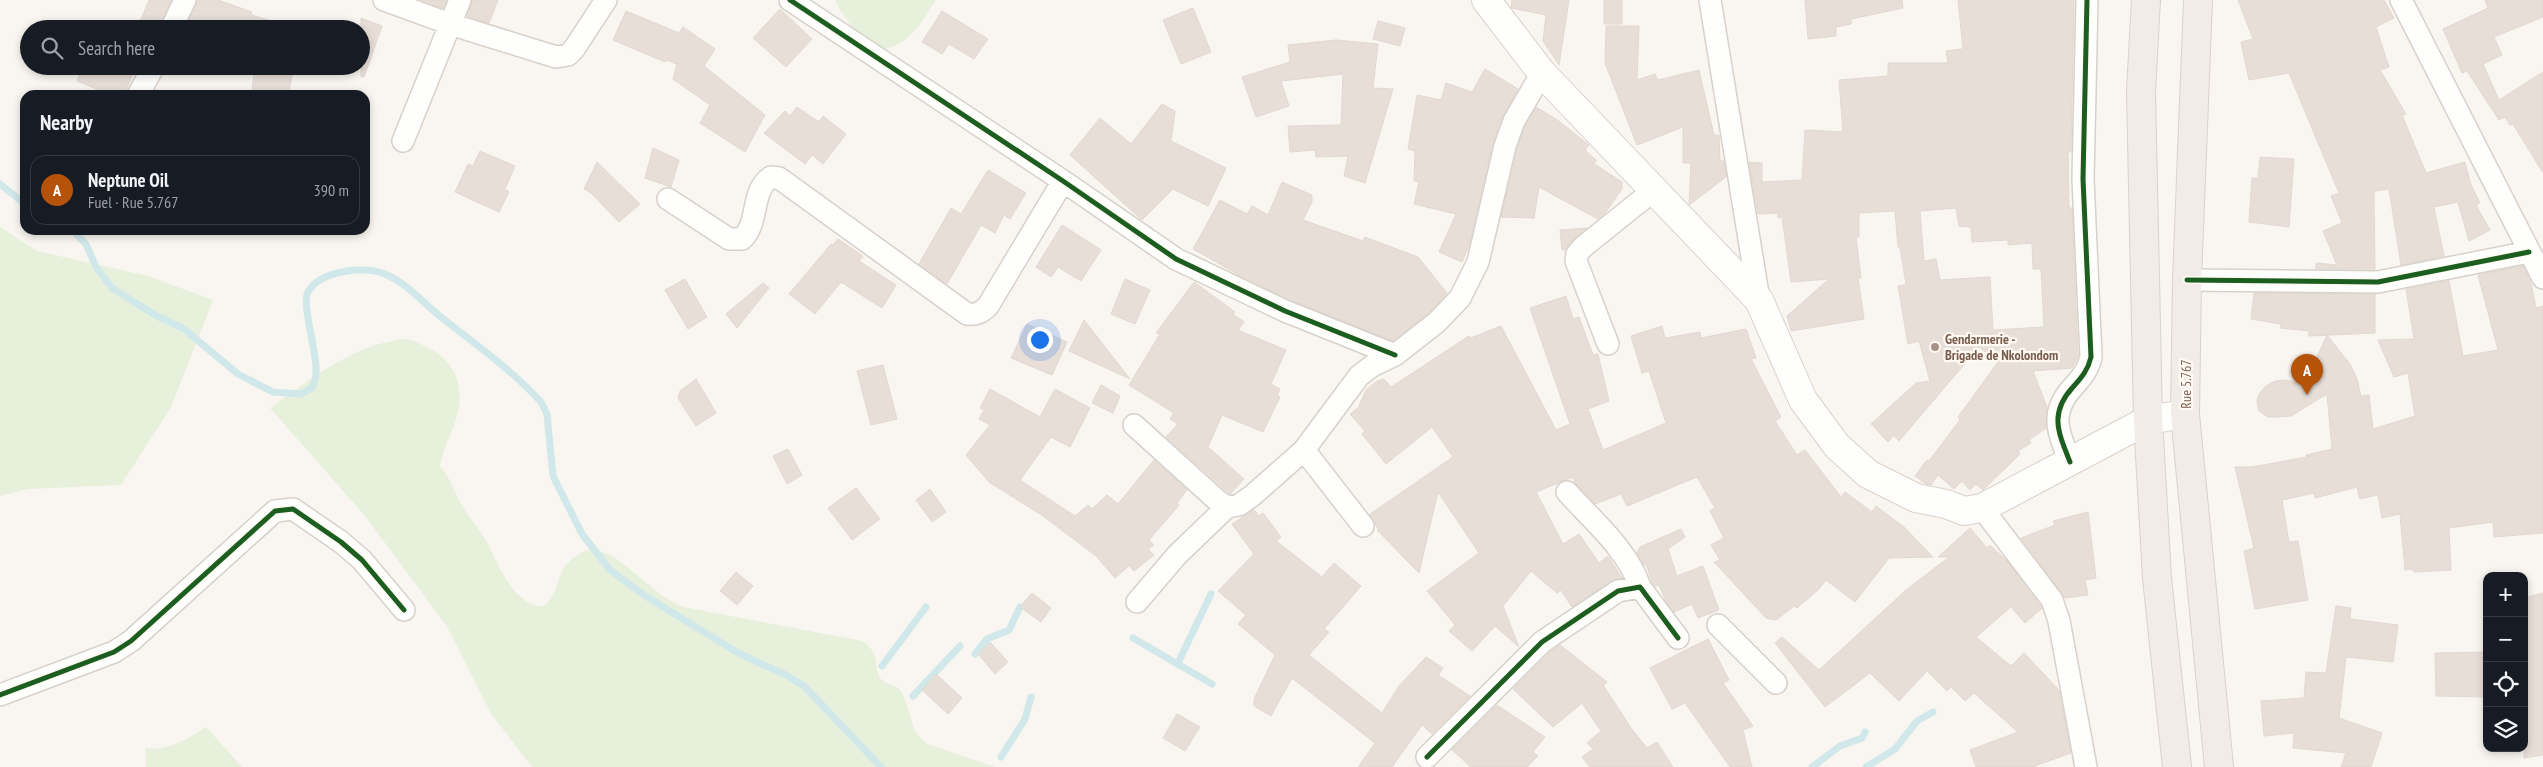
<!DOCTYPE html>
<html lang="en">
<head>
<meta charset="utf-8">
<style>
	body { margin:0; font-family:"PT Sans Narrow",sans-serif; background:#242831; color:#f1f3f6 }
	.controls { position:absolute; right:15px; bottom:15px; display:grid; overflow:hidden; border-radius:10px; box-shadow:0 2px 8px #0003 }
	.controls button { width:45px; height:45px; display:grid; place-items:center; padding:0; border:0; border-bottom:1px solid #363941; background:#171b24; color:#f1f3f6; font:25px sans-serif }
	.you { position:absolute; left:1039px; top:339px; width:18px; height:18px; margin:-12px; border:4px solid #fff; border-radius:50%; background:#1a73e8; box-shadow:0 0 0 8px #1a73e833 }
	.badge { display:grid; place-items:center; width:32px; height:32px; border-radius:50%; background:#b45309; color:#fff; font-size:16px; font-weight:700 }
	.pin { position:absolute; translate:-50% -41px; filter:drop-shadow(0 1px 2px #0008) }
	.pin::after { content:''; position:absolute; top:26px; width:18px; height:15px; background:inherit; clip-path:polygon(0 0,100% 0,50% 100%) }
	.list { margin:0; padding:0; list-style:none }
	h2 { display:flex; justify-content:space-between; align-items:center; height:65px; margin:0; padding:0 20px; font-size:21px }
	h2 small { font-size:16px; font-weight:400; color:#9ea1a6 }
	.list li { display:grid; grid-template-columns:32px 1fr auto; gap:15px; align-items:center; box-sizing:border-box; height:70px; margin:0 10px 10px; padding:0 10px; border:1px solid #363941; border-radius:15px }
	.list b { display:block; font-size:19px; white-space:nowrap }
	.list p { margin:0; font-size:16px; white-space:nowrap; color:#9ea1a6 }
	.list em { font-size:16px; font-style:normal; color:#9ea1a6 }
	.icon { flex:none; width:28px; height:28px; fill:none; stroke:currentColor; stroke-width:2; stroke-linecap:round; stroke-linejoin:round }
	.map { position:relative; flex:none; width:2543px; height:767px; overflow:hidden }
	.search { position:absolute; background:#171b24; box-shadow:0 2px 8px #0003; left:20px; top:20px; width:350px; height:55px; display:flex; align-items:center; gap:12px; box-sizing:border-box; padding:0 18px; border-radius:28px; color:#9ea1a6; font-size:19px }
	.panel { position:absolute; background:#171b24; box-shadow:0 2px 8px #0003; left:20px; top:90px; width:350px; height:145px; border-radius:15px }
	.map>svg:first-child { display:block }
	.green { fill:#e7f0db }
	.lines { fill:none; stroke-linecap:round; stroke-linejoin:round }
	.stream { stroke:#d0e8ea; stroke-width:7 }
	.building { fill:#e6ded7; stroke:#e2d8d2; fill-rule:evenodd }
	.minor-casing { stroke:#d7d1cb; stroke-width:24 }
	.secondary-casing { stroke:#d9d2cb; stroke-width:30 }
	.trunk-casing { stroke:#dad1cc; stroke-width:30 }
	.minor { stroke:#fefefd; stroke-width:21 }
	.secondary { stroke:#fefefd; stroke-width:28 }
	.trunk { stroke:#f2ece8; stroke-width:28 }
	.cycleway-casing { stroke:#fffaf3; stroke-width:8 }
	.cycleway { stroke:#1b5e20; stroke-width:5 }
	.poi-dot { fill:#a69286; stroke:#fffaf3; stroke-width:2 }
	.labels { text-anchor:middle; dominant-baseline:central; stroke-width:4.5; stroke-linejoin:round; paint-order:stroke }
	.poi-label { font-size:14px; font-weight:bold; fill:#7a5c4d; stroke:#fffaf3; text-anchor:start }
	.street-label { font-size:14px; fill:#7a5c4d; stroke:#fffaf3 }
</style>
</head>
<body>
<div class="map">
<svg width="2543" height="767" viewBox="0 0 2543 767">
	<rect width="100%" height="100%" fill="#f9f5f0"/>
	<path class="green" d="M835 0H936C922 21 912 43 885 49 864 42 843 20 835 0Z
		M0 227 37 251 148 276 213 300 171 407 121 485 28 489 0 496Z
		M407 339C443 350 466 371 458 412 454 431 442 448 440 467 451 478 453 489 460 502 467 515 476 525 484 537 497 560 506 591 531 604 552 615 556 584 562 571 566 563 579 552 588 550 608 545 644 582 660 594 667 599 675 603 683 607L863 641C866 644 871 648 873 652 878 660 875 671 880 678 886 686 897 683 902 693 912 713 909 733 930 745L995 767H532L492 715 446 625 365 516 270 408C310 379 357 342 407 339Z
		M206 727 242 767H146L145 748C167 752 188 739 206 727Z"/>
	<g class="lines">
		<path class="stream" d="M0 184 25 204
			M72 230 86 244 96 267 112 288 155 315 184 329 238 374 273 392 301 394 312 388C314 383 316 378 316 373 318 354 301 305 308 292 320 270 367 265 387 275 408 284 423 303 441 317 475 344 512 370 541 402L547 414 553 476 582 534 610 570 644 595 738 653 786 675 805 687 881 767
			M1133 638 1212 684
			M975 654 987 639 1009 630 1020 607
			M1178 663 1211 594
			M882 666 926 607
			M913 696 960 646
			M1001 757 1025 719 1031 697
			M1812 767 1840 746 1862 738 1865 732
			M1866 767 1895 749 1917 721 1933 712"/>
	</g>
	<path class="building" d="M149 0H171L159 29H137Z
		M197 0H218L252 12 251 15 283 24V29H185Z
		M421 0H447L443 8Z
		M472 0H498L489 23 467 16Z
		M1512 0H1569L1559 65 1543 41 1546 15 1511 8Z
		M1604 0H1622V24H1604Z
		M1805 0H1902L1903 8 1851 19V24L1836 27V36L1808 39Z
		M1958 0H2074L2071 152H2068L2069 208H2072L2078 356 2072 368 2033 371 2047 407 2046 428 2029 440 2031 443 2018 451 2020 454 1983 490 1976 484 1970 490 1962 481 1954 489 1938 475 1931 485 1926 484 1915 476 1927 460 1929 461 1960 420 1958 417 1998 362 1979 347 1899 441 1894 435 1888 442 1871 424 1916 383 1930 381 1919 341 1908 344 1898 286 1906 285 1900 247H1898L1895 211 1859 213V237H1856L1861 278H1858L1864 319 1791 331 1787 316 1829 279 1791 282 1782 217 1778 218V213L1758 214 1749 162 1762 163V182L1802 180 1805 130 1843 132 1839 80 1888 76V63H1948L1946 51 1963 49ZM1956 208 1959 226 1971 227 1972 242 2008 240V245L2032 243 2033 269H2041L2044 327 1993 330 1990 277 1940 280 1936 259 1924 261 1920 211Z
		M2238 0H2384L2394 18 2376 27 2389 67 2380 70 2406 114 2402 115 2426 173 2465 162 2471 185 2480 203 2476 205 2490 230 2469 241 2458 202 2434 207 2444 256 2401 265 2389 189 2374 191 2375 269H2316V263L2337 265 2323 231 2342 223 2331 196 2339 193 2289 73 2249 80 2241 42 2253 39Z
		M2485 0H2543V17L2494 37 2502 55 2483 64 2499 100 2543 72V173L2513 124 2510 125 2505 117 2499 120 2467 71 2462 73 2443 29 2488 8Z
		M1193 8 1211 52 1181 64 1163 20Z
		M780 9 812 39 786 67 753 38Z
		M626 11 679 33 683 27 715 49 704 66 765 115 745 152 700 123 710 105 673 79 677 64 666 60 665 62 613 40Z
		M942 11 988 39 974 59 949 44 942 54 922 42Z
		M361 18 382 26 364 77H361Z
		M1378 21 1405 28 1400 46 1373 39Z
		M1606 26H1639L1637 80 1655 74 1658 80 1699 70 1714 135H1719L1720 161H1724L1726 177 1689 205 1691 163H1683V127L1637 145 1605 63Z
		M1336 40 1378 44 1373 88 1393 89 1365 183 1344 176 1348 156 1316 157 1315 150 1290 152 1288 126 1341 125 1343 74 1281 81 1289 106 1256 117 1242 77 1290 62 1288 45Z
		M83 66H122L134 71 124 95H111L77 81Z
		M255 66H280L293 72 288 95H265L252 91Z
		M1485 69 1518 89 1503 115 1493 142 1469 246 1462 262 1439 252 1456 214 1414 204 1419 182 1414 181 1415 151 1408 149 1417 95 1441 100 1446 83 1472 92Z
		M1162 104 1175 111 1171 141 1226 168 1208 206 1173 189 1142 220 1070 155 1100 118 1131 144Z
		M797 107 819 122 823 116 846 134 823 164 812 155 805 164 764 133 785 111 790 116Z
		M1536 107 1556 119 1589 145 1585 150 1597 161 1593 163 1622 182V189L1606 212 1598 219 1539 187 1534 218 1501 217 1517 150 1525 126Z
		M653 148 679 160 671 187 645 178Z
		M480 151 515 166 505 189 509 192 499 212 455 192 468 164 473 166Z
		M2260 157 2294 159 2289 227 2249 222 2252 178H2258Z
		M597 162 640 204 619 222 591 193 584 189Z
		M988 170 1026 193 1010 219 1004 215 995 233 981 225 947 284 919 264 951 208 961 214Z
		M1282 182 1312 195V202L1303 220 1363 241 1365 237 1418 257 1447 293 1429 313 1393 341 1290 300 1239 275 1193 249 1220 200 1247 214 1252 206 1268 215Z
		M1062 225 1101 250 1081 281 1058 267 1051 277 1036 267Z
		M1587 228 1574 239 1566 250H1562L1560 230Z
		M838 239 863 256 859 261 896 285 882 308 841 282 815 314 789 294 831 244 833 245Z
		M2523 266 2531 283 2536 308 2543 306V533L2494 537 2493 522 2449 528 2451 570 2414 572 2413 569 2405 570 2400 514 2382 518 2378 495 2360 499 2357 487 2315 498 2314 493 2282 500 2289 542 2298 541 2308 600 2255 609 2244 551 2254 548 2235 467H2252L2307 457 2306 455 2332 449 2327 394 2291 416 2279 417H2268L2259 411 2257 402 2259 394 2266 386 2275 381 2286 380 2304 385 2327 335 2350 364 2357 379 2361 396 2369 395 2373 429 2415 416 2408 373 2394 377 2378 340 2414 339 2406 289 2449 281 2463 356 2498 350 2478 275Z
		M685 279 707 317 688 329 665 290Z
		M1125 279 1150 290 1135 324 1111 314Z
		M1194 282 1235 312 1233 314 1244 322 1238 330 1286 350 1271 384 1280 389 1277 396 1280 397 1263 432 1222 415 1208 447 1244 479 1230 494 1166 437 1178 424 1170 419 1174 413 1129 385 1160 334 1156 333Z
		M763 283 769 288 737 328 726 314Z
		M2254 293 2375 294V333L2309 336V331L2280 328 2281 324 2251 319Z
		M1566 296 1573 319 1579 317 1593 355 1598 354 1609 401 1588 409 1603 450 1666 423 1649 371 1642 373 1631 336 1662 326 1665 338 1700 332 1701 338 1746 329 1756 358 1751 359 1781 417 1775 421 1797 455 1805 450 1841 497 1845 492 1872 512 1876 506 1904 527 1933 557 1889 558 1855 602 1826 580 1819 589 1797 608 1794 606 1776 620 1766 618 1714 562 1720 560 1711 545 1724 538 1710 511 1715 508 1697 477 1627 506 1621 494 1595 504 1575 483 1573 477 1536 492 1563 544 1579 534 1599 563 1608 556 1622 578 1611 581 1572 607 1561 590 1557 593 1531 571 1503 606 1519 647 1495 626 1472 651 1449 631 1455 625 1427 591 1479 553 1438 492 1419 573 1377 530 1378 529 1370 514 1453 457 1432 427 1386 464 1362 434 1365 431 1350 414 1358 408 1366 390 1377 381 1384 379 1391 387 1469 336 1471 338 1501 326 1556 430 1570 424 1530 308Z
		M1084 320 1109 352 1130 379 1069 351Z
		M1027 324 1067 342 1052 375 1011 358Z
		M883 365 897 419 871 425 857 371Z
		M696 379 716 413 696 426 678 398 680 391Z
		M1101 385 1120 396 1113 413 1092 403Z
		M990 389 1040 417 1055 389 1090 408 1070 447 1051 437 1020 480 1075 516 1088 505 1092 509 1107 495 1118 504 1154 460 1187 490 1177 503 1179 505 1149 540 1154 545 1148 549 1154 555 1134 571 1129 566 1115 578 1096 556 1043 516 989 482 966 455 990 425 979 419 984 410 980 408Z
		M788 449 802 475 787 484 773 456Z
		M856 488 880 519 852 540 828 508Z
		M930 489 946 512 932 522 916 500Z
		M1254 510 1259 516 1263 513 1281 537 1276 541 1322 577 1334 563 1361 586 1324 629 1329 632 1309 655 1382 713 1399 686 1426 657 1443 668 1438 675 1470 696 1432 734 1422 725 1392 767H1358L1375 743 1292 678 1271 716 1254 706V699L1275 655 1238 624 1246 615 1218 591 1254 554 1232 524Z
		M2088 512 2096 578 2085 580 2088 595 2065 598 2021 538 2055 525 2053 521Z
		M1970 528 1987 548 1990 545 2007 561 2042 608 2025 623 2011 607 1976 637 2011 666 2024 653 2059 690 2071 753 2032 767H1976L1970 750 2018 732 1974 693 1965 701 1951 687 1947 691 1927 671 1899 701 1870 673 1825 707 1775 643 1782 637 1819 670 1906 590 1949 557H1938Z
		M1681 529 1685 537 1668 549 1677 576 1703 566 1719 610 1698 618 1692 604 1674 612 1666 601 1659 585 1655 586 1652 582 1646 564 1644 565 1637 553 1640 547Z
		M736 572 753 586 737 605 720 591Z
		M1032 593 1051 608 1041 622 1020 607Z
		M2543 593V755L2524 758V598Z
		M2336 606 2351 608 2350 619 2398 625 2393 662 2346 657 2339 718 2382 733 2371 767H2341L2346 753 2293 748 2294 733 2264 736 2261 701 2304 698 2306 672 2326 673Z
		M1708 639 1729 680 1723 683 1753 726 1743 730 1752 767H1730L1685 703 1672 709 1650 668Z
		M990 642 1008 662 995 674 978 654Z
		M1560 645 1607 682 1603 685 1631 728 1647 748 1657 742 1673 767H1590L1582 757 1593 749 1587 743 1601 731 1582 703 1553 727 1513 689 1550 652Z
		M2487 652V697L2436 696 2435 653Z
		M936 674 962 698 948 714 922 690Z
		M1497 705 1545 737 1533 752 1538 756 1527 767H1471L1452 750Z
		M1177 714 1200 727 1185 751 1163 738Z"/>
	<g class="lines">
		<g class="minor-casing">
			<path id="minor" d="M384 0 450 24 556 57 568 55 574 49 606 0
				M790 0 1063 181 1176 259 1285 311 1395 355
				M1710 0 1759 300
				M2401 0 2543 278
				M171 29 185 0
				M138 95 154 66
				M403 141 460 0
				M668 199 729 239H742C760 222 750 191 771 177L779 178 967 314C976 315 981 313 988 306L1063 181
				M2187 280 2378 282 2529 252
				M1608 344 1576 261 1577 254 1583 247 1654 190
				M1134 425 1218 501 1227 507 1239 505 1253 495 1304 450 1359 376 1372 366 1395 355 1437 322 1460 298 1478 262 1505 146 1514 121 1542 73
				M1304 450 1363 526
				M2070 462C2058 432 2049 413 2073 387 2082 377 2088 370 2091 357L2083 179 2087 0
				M1567 492C1593 521 1628 550 1640 587
				M1982 508 2052 600 2059 621 2086 767
				M1137 602 1177 555 1227 507
				M1718 625 1776 683
				M0 695 114 652 131 641 275 511 293 509 341 542 362 560 404 610
				M1427 757 1542 642 1618 591 1640 587 1678 638"/>
		</g>
		<g class="secondary-casing">
			<path id="secondary" d="M1486 0 1542 73 1759 300 1803 400 1837 446 1868 474 1916 498 1946 504 1964 511 1982 508 2148 420 2185 414"/>
		</g>
		<g class="trunk-casing">
			<path id="trunk" d="M2146 0 2141 91 2148 420 2157 578 2177 767
				M2198 0 2187 280 2185 414 2219 767"/>
		</g>
		<use href="#minor" class="minor"/>
		<use href="#secondary" class="secondary"/>
		<use href="#trunk" class="trunk"/>
		<g class="cycleway-casing">
			<path id="cycleway" d="M790 0 1063 181 1176 259 1285 311 1395 355
				M2187 280 2378 282 2529 252
				M2070 462C2058 432 2049 413 2073 387 2082 377 2088 370 2091 357L2083 179 2087 0
				M0 695 114 652 131 641 275 511 293 509 341 542 362 560 404 610
				M1427 757 1542 642 1618 591 1640 587 1678 638"/>
		</g>
		<use href="#cycleway" class="cycleway"/>
	</g>
	<circle class="poi-dot" cx="1935" cy="347" r="5"/>
	<g class="labels">
		<g class="poi-label">
			<text x="1945" y="339">Gendarmerie -<tspan x="1945" dy="16">Brigade de Nkolondom</tspan></text>
		</g>
		<g class="street-label">
			<text transform="translate(2186 384) rotate(-90)">Rue 5.767</text>
		</g>
	</g>
</svg>
<div class="controls">
<button>+</button>
<button>−</button>
<button><svg class="icon" aria-label="locate" viewBox="0 0 24 24"><circle cx="12" cy="12" r="6"/><path d="M12 2v4M12 18v4M2 12h4M18 12h4"/></svg></button>
<button><svg class="icon" aria-label="layers" viewBox="0 0 24 24"><path d="M12 4l9 5-9 5-9-5zM3 14l9 5 9-5"/></svg></button>
</div>
<div class="you"></div>
<div class="pin badge" style="left:2307px;top:395px">A</div>
<div class="search"><svg class="icon" aria-label="search" viewBox="0 0 24 24"><circle cx="10" cy="10" r="6"/><path d="M15 15l6 6"/></svg>Search here</div>
<section class="panel">
<h2>Nearby<small></small></h2>
<ul class="list">
<li><span class="badge">A</span><div><b>Neptune Oil</b><p>Fuel · Rue 5.767</p></div><em>390 m</em></li>
</ul>
</section>
</div>
</body>
</html>
